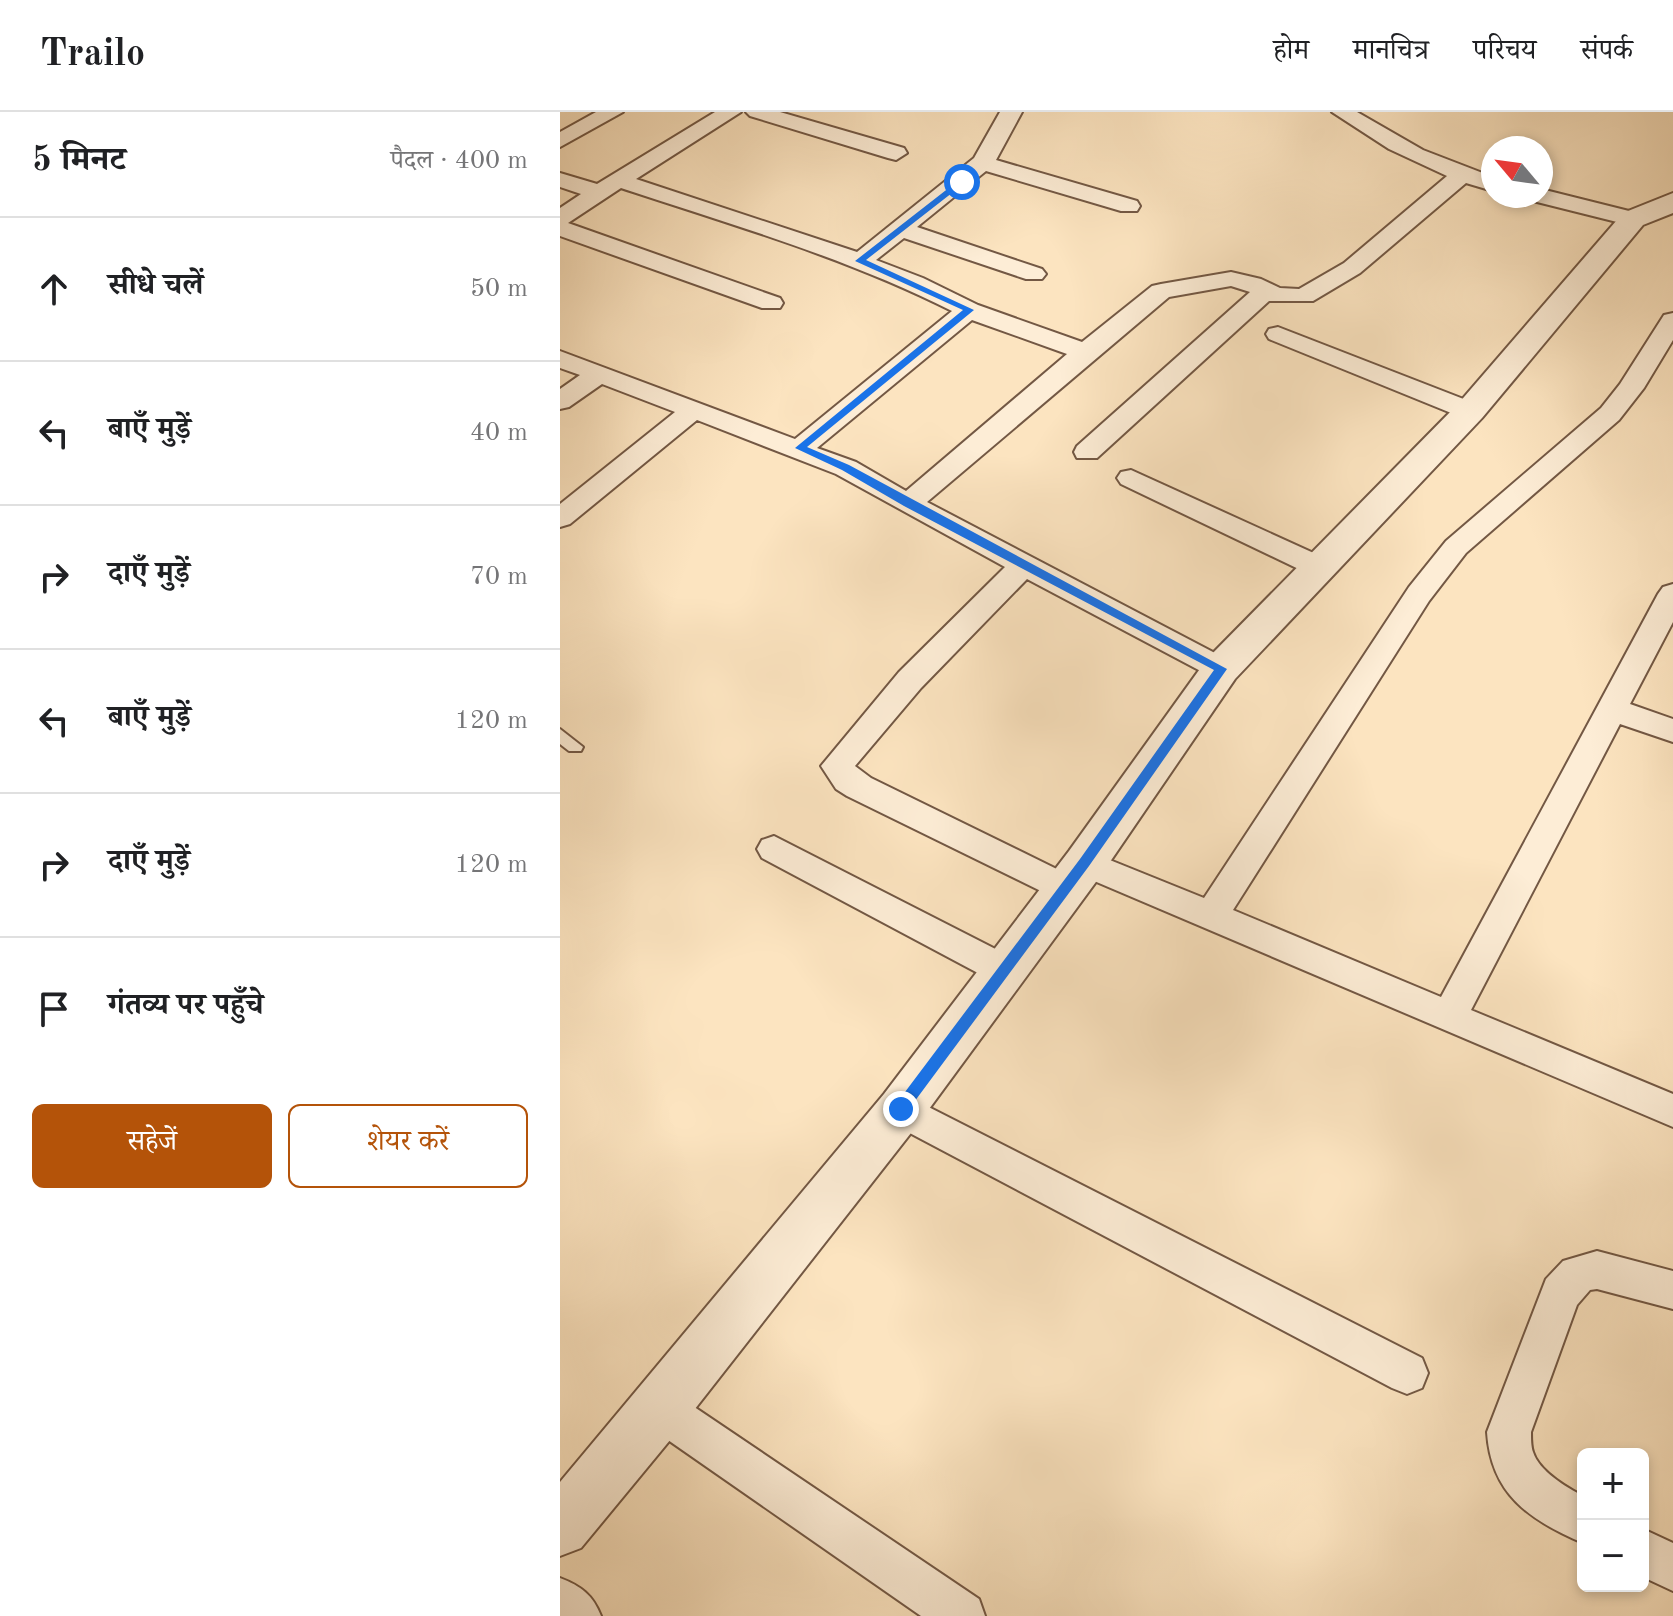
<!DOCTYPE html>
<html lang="hi">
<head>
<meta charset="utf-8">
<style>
	body { margin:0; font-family:"Old Standard TT","Noto Serif Devanagari",serif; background:#f6f6f6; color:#202124 }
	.controls { position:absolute; right:24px; bottom:24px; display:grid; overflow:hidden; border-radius:12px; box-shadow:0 4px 12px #0003 }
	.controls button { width:72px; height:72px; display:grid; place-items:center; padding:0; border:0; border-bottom:2px solid #e0e0e0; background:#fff; color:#202124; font:40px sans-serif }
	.compass { position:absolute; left:921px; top:24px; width:72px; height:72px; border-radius:50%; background:#fff; box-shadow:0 4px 12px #0003; rotate:299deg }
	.stop { position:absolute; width:24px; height:24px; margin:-18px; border:6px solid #1a73e8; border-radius:50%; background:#fff }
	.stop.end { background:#1a73e8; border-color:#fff; box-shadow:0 2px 8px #0008 }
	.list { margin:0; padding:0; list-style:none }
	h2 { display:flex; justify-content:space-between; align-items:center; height:104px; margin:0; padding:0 32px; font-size:34px }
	h2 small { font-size:26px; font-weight:400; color:#757577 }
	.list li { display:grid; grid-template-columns:52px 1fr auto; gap:24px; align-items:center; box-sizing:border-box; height:144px; padding:0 32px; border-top:2px solid #e0e0e0 }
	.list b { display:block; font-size:30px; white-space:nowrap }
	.list em { font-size:26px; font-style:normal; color:#757577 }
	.actions { display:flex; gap:16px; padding:24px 32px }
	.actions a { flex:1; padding:18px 0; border:2px solid #b45309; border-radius:12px; text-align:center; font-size:28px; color:#b45309 }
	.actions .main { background:#b45309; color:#fff }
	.icon { flex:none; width:44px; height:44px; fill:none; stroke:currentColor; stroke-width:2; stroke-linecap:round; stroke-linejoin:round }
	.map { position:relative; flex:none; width:1113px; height:1504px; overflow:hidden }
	header { display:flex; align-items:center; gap:48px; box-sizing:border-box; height:112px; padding:0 40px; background:#fff; border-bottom:2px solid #e0e0e0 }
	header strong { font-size:38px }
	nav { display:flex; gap:44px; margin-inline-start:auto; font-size:28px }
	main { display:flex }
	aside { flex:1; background:#fff }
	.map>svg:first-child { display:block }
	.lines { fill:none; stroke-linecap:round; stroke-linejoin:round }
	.service-casing { stroke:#735844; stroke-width:4 }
	.minor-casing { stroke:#735844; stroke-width:4 }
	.tertiary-casing { stroke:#735844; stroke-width:4 }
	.service { fill:#fdedd6; fill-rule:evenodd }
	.minor { fill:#fdedd6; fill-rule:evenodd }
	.tertiary { fill:#fdedd6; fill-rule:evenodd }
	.route { fill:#1a73e8 }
</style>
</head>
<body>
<header>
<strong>Trailo</strong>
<nav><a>होम</a><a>मानचित्र</a><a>परिचय</a><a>संपर्क</a></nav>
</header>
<main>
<aside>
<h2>5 मिनट<small>पैदल · 400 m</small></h2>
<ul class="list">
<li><svg class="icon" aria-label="ahead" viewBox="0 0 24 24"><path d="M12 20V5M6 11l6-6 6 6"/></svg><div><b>सीधे चलें</b></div><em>50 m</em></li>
<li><svg class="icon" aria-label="left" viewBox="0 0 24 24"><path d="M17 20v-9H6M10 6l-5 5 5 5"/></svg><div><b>बाएँ मुड़ें</b></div><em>40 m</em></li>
<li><svg class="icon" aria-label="right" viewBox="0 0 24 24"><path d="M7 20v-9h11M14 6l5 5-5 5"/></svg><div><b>दाएँ मुड़ें</b></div><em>70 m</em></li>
<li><svg class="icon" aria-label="left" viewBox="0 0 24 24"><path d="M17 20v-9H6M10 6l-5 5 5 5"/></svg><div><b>बाएँ मुड़ें</b></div><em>120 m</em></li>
<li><svg class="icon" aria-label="right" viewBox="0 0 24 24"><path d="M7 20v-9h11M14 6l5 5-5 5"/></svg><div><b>दाएँ मुड़ें</b></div><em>120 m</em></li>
<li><svg class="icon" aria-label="arrive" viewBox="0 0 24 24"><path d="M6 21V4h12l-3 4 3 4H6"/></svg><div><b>गंतव्य पर पहुँचे</b></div></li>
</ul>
<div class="actions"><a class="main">सहेजें</a><a>शेयर करें</a></div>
</aside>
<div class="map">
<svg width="1113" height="1504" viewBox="0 0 1113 1504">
	<rect width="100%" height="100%" fill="#fce4c0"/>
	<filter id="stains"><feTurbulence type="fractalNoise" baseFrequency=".0025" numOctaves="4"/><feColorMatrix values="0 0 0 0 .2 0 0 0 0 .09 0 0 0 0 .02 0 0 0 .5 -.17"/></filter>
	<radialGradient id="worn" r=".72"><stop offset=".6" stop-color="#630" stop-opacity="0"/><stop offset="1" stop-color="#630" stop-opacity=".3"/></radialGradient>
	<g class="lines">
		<g class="service-casing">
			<path id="service" d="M0 617 23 635 21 639H9L0 632Z"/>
		</g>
		<g class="minor-casing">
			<path id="minor" d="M36 0H63L0 35V20Z
				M155 0H181L76 67 297 140 414 46 440 0H462L436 48 577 89 580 94 577 99H561L426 59 357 115 482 157 486 162 482 167H466L344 126 316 148 363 166 418 193 522 230 592 174 601 172 671 160 701 167 720 176 739 177 784 151 887 64 829 37 772 0H797L863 38 933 65V79L906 71 800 161 753 189H709L537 346H517L514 340 517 334 690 180 671 174 609 185 367 390 672 550 676 557 672 564 661 568 650 564 467 467 361 576 295 654 311 666 517 767 522 776 517 785 505 789 493 785 287 684 276 677 261 654 339 560 445 455 276 362 137 308 10 412 0 415V392L115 300 42 272 9 295 0 297V277L20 263 0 256V239L235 327 392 199C287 146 173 113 61 76L8 111 220 186 223 191 220 196H202L0 124V96L21 82 0 75V61L37 72ZM412 208 507 242 346 379 296 350 257 336Z
				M186 0H220L344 36 347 41 336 48 328 46 190 4Z
				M981 77 1081 102 1084 107 1081 112 1073 114 973 89 970 84H981Z
				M1113 201V228L1084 276 1059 308 906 441 869 489 673 798 881 885 1098 482 1103 475 1113 472V510L1070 592 1113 607V630L1060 612 911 898 1113 982V1015L513 760 508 751 513 742 525 738 644 786 849 475 886 429 1041 296 1060 272 1104 203Z
				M718 215 919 293 923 299 919 305H901L709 227 706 222 709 217Z
				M571 358 769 448 773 455 769 462 759 464 749 462 561 372 557 366 561 360Z
				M214 724 457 848 462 858 457 868 444 872 431 868 202 746 197 737 202 728Z
				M341 981 862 1246 868 1261 862 1276 847 1282 832 1276 327 1009 322 997 327 985Z
				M1037 1139 1113 1159V1197L1037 1177 1030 1178 1017 1193 971 1320C971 1326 971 1335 973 1340 979 1359 1006 1375 1023 1384V1431C969 1408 931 1382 927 1320L986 1167 1003 1149Z
				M100 1276 115 1282 419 1487 425 1504H361L85 1312 78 1297 85 1282Z
				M1083 1417 1113 1431V1479L1083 1465Z
				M0 1466C21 1474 33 1483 41 1504H0Z"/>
		</g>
		<g class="tertiary-casing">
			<path id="tertiary" d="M1113 81V101L1083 113 922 306 675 567 541 763 358 1012 120 1316 21 1436 0 1444V1370L324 982 509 739 647 547 898 292 1063 101Z"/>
		</g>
		<use href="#service" class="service"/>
		<use href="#minor" class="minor"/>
		<use href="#tertiary" class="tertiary"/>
	</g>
	<path class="route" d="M399 68 406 70 306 148 414 198 247 335 289 353 667 557 529 754 346 1001 341 1003 333 997 336 992 520 747 654 558 344 394 282 358 235 336 403 198 295 149Z"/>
	<rect width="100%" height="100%" filter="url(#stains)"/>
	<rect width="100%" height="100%" fill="url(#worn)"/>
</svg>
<div class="controls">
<button>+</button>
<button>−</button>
</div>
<svg class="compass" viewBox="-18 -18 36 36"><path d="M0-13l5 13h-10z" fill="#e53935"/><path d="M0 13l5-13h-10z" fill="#757577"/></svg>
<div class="stop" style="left:402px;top:70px"></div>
<div class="stop end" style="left:341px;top:997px"></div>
</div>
</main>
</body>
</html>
